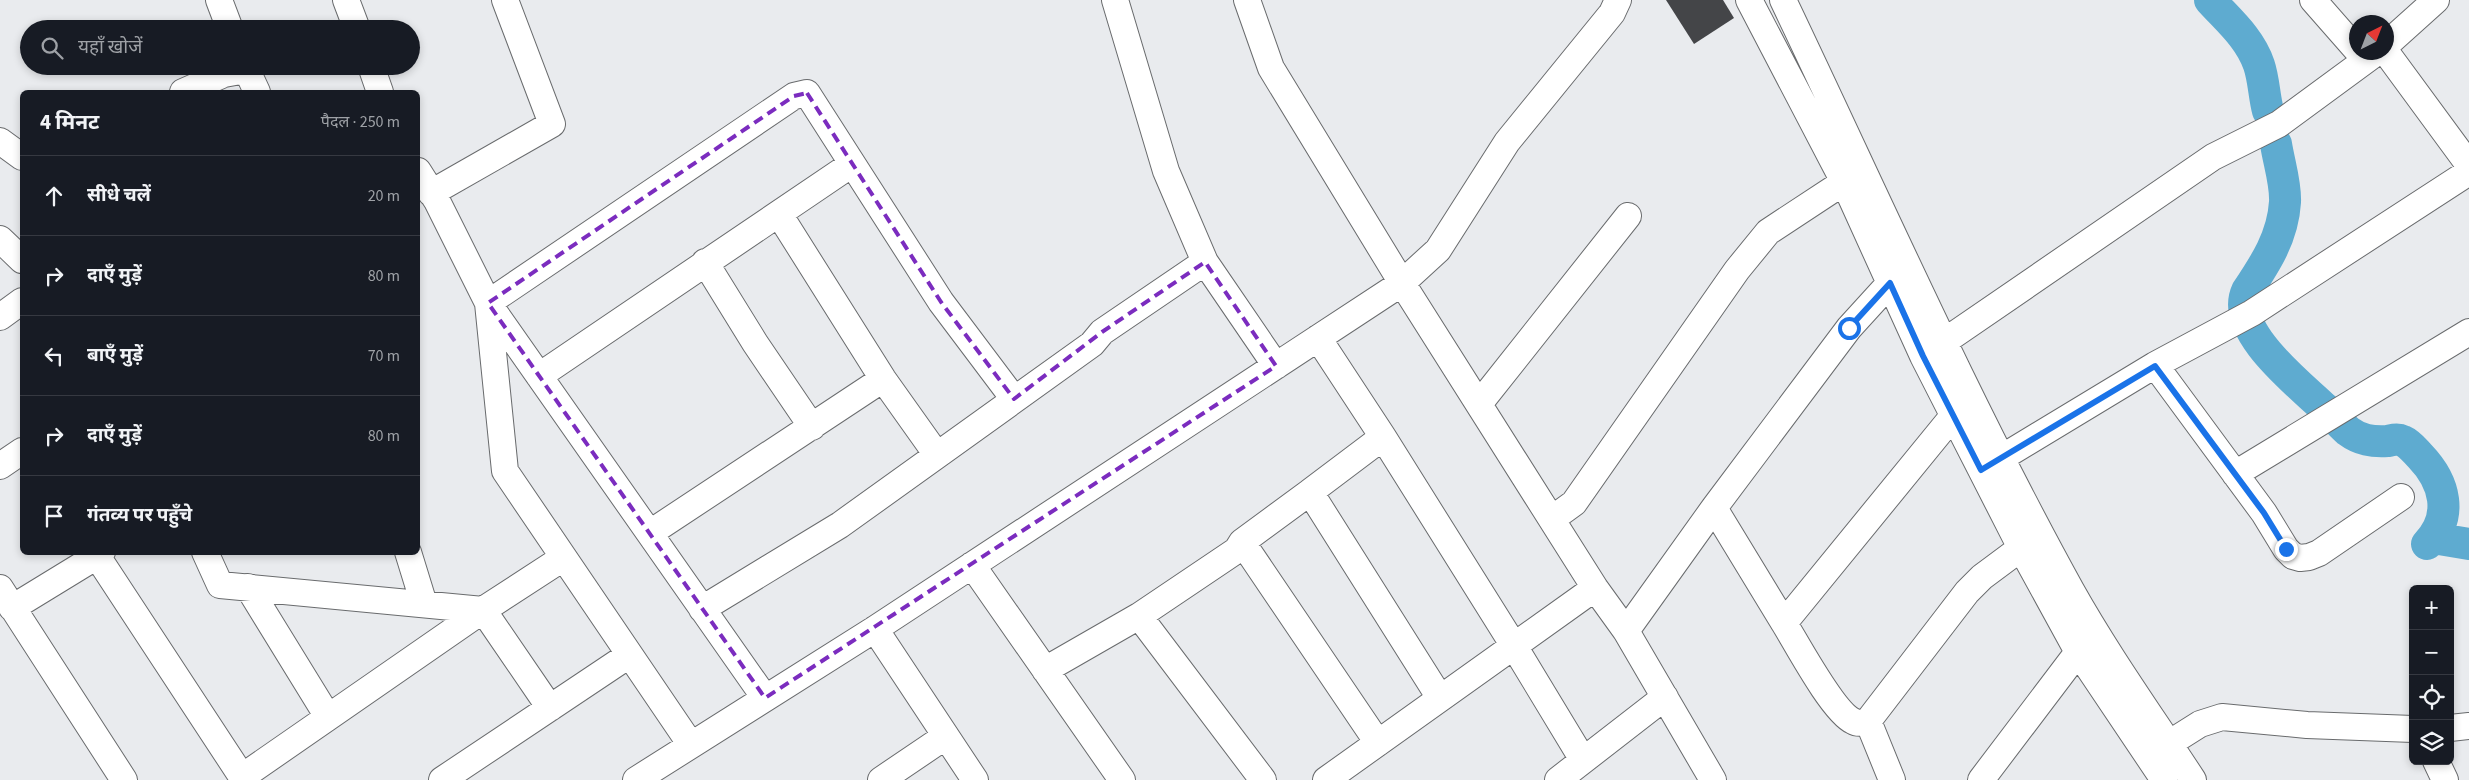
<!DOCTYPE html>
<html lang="hi">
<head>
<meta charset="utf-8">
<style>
	body { margin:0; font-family:"Source Sans 3","Noto Sans Devanagari",sans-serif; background:#20242c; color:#f1f3f6 }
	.controls { position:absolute; right:15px; bottom:15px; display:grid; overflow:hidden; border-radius:8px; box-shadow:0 2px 8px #0003 }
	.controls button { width:45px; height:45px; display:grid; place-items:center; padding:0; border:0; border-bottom:1px solid #363941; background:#171b24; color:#f1f3f6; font:25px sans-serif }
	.compass { position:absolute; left:2349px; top:15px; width:45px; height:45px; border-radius:50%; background:#171b24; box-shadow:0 2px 8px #0003; rotate:42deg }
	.stop { position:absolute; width:15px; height:15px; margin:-11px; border:4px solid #1a73e8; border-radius:50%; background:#fff }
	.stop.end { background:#1a73e8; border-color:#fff; box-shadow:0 1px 5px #0008 }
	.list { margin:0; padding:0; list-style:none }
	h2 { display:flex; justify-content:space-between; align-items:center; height:65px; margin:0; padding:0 20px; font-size:21px }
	h2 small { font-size:16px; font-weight:400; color:#9ea1a6 }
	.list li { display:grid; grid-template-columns:32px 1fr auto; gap:15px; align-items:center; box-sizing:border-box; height:80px; padding:0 20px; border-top:1px solid #363941 }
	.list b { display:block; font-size:19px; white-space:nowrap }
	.list em { font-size:16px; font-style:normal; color:#9ea1a6 }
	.icon { flex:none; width:28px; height:28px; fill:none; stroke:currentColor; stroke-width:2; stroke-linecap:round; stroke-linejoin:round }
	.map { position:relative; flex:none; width:2469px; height:780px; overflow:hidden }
	.search { position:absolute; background:#171b24; box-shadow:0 2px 8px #0003; left:20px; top:20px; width:400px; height:55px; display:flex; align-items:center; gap:12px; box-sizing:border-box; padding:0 18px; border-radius:28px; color:#9ea1a6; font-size:19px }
	.panel { position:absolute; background:#171b24; box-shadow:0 2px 8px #0003; left:20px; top:90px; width:400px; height:465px; border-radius:8px }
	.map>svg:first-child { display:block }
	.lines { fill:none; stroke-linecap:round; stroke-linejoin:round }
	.river { stroke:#5eabd0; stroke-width:32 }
	.building { fill:#444548 }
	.minor-casing { stroke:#696b6d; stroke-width:28 }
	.minor { stroke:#fff; stroke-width:26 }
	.route { stroke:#1a73e8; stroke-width:6 }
	.marked { fill:none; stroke:#7b2cbf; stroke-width:4; stroke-dasharray:10 6; stroke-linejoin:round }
</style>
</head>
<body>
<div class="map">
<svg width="2469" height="780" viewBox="0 0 2469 780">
	<rect width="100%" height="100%" fill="#e9ebee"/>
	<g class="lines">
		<path class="river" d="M2210 0C2228 20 2250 38 2259 65 2264 80 2264 96 2268 111
			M2276 144C2279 163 2286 184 2285 202 2283 237 2265 264 2247 291 2229 330 2299 384 2323 407 2332 414 2339 423 2348 431 2360 440 2372 442 2388 441 2393 440 2397 438 2403 441 2410 444 2415 451 2420 456 2445 482 2454 516 2427 544
			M2433 538 2469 544"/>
	</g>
	<path class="building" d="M1666 0H1723L1734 18 1694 44Z"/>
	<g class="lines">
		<g class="minor-casing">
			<path id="minor" d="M219 0 230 29
				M346 0 357 29
				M1115 0 1166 171 1205 262 1276 366
				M1247 0 1271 68 1402 283 1595 588 1626 631 1713 780
				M1749 0 1844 182 1923 356 2021 548 2078 652 2164 780
				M1783 0C1877 197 1965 398 2071 590 2108 656 2152 717 2193 780
				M2313 0 2356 49
				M2386 45 2436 0
				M2386 52 2469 165
				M245 66 257 92
				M371 66 380 92
				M183 92 224 74 246 70
				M0 141 22 157
				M418 171 437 201 488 303 765 698
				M431 193 552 124 505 0
				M779 214 883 379 937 455
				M0 239 22 260
				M705 262 755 343 812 427
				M0 317 22 301
				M1318 338 1383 437
				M1945 341 2213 157 2279 124 2377 52
				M2155 365 2264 513 2286 549 2293 556 2300 558 2309 557 2319 553 2401 497
				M539 376 852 164
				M1479 404 1628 216
				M0 466 22 451
				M1988 466 2155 365 2252 313 2469 172
				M2235 474 2469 332
				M1714 508 1849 328 1890 283
				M1552 519 1574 503 1737 270 1768 232 1844 182
				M650 533 883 379
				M1242 542 1378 743
				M102 552 97 556 244 780
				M205 552 220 585 483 610 563 558
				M408 552 424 604
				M972 565 1122 780
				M248 587 328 717
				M0 588 124 780
				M12 608 97 556
				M702 609 840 525 1092 344 1102 332 1205 262
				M1139 616 1263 780
				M1784 623C1797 644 1833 712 1853 721 1858 724 1863 723 1868 721L1967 592 1982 577 2021 548
				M875 629 975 780
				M1626 631 1714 508 1784 623 1953 416
				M1045 670 1139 616 1237 550 1242 542 1310 492
				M1440 698 1310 492 1383 437 1514 646 1583 760
				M1868 721 1892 780
				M2450 728 2469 726
				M691 745 505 471 488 303 794 96 807 93 941 302 1014 399
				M2154 753 2200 724 2222 717 2307 725 2413 729
				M2436 761 2445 780
				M242 777 483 610 550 708
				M442 780 629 655
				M636 780 875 629 1402 283 1438 250 1507 142 1612 13 1618 0
				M881 780 946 736
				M1326 780 1595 588
				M1558 780 1665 697
				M1981 780 2078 652"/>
		</g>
		<use href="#minor" class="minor"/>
	</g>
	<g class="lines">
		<path class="route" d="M1849 328 1890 283 1923 356 1981 470 2155 366 2264 513 2286 549"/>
	</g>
	<path class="marked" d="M807 93 941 302 1014 399 1102 332 1205 262 1276 366 765 698 488 303 794 96Z"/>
</svg>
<div class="controls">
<button>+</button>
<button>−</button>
<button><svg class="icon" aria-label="locate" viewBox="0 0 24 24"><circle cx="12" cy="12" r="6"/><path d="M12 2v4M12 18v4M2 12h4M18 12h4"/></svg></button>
<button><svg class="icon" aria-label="layers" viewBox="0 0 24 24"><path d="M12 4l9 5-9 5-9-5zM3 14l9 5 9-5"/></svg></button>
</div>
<svg class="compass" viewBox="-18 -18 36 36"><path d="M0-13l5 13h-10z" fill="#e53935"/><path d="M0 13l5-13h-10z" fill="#9ea1a6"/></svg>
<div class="stop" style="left:1849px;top:328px"></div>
<div class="stop end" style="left:2286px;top:549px"></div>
<div class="search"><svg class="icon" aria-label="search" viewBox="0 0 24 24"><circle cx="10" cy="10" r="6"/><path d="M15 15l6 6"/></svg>यहाँ खोजें</div>
<section class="panel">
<h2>4 मिनट<small>पैदल · 250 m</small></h2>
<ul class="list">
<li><svg class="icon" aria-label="ahead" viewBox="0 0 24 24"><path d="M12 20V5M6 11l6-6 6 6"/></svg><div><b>सीधे चलें</b></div><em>20 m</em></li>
<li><svg class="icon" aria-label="right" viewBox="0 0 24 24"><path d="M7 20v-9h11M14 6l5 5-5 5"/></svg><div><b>दाएँ मुड़ें</b></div><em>80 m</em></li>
<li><svg class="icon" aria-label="left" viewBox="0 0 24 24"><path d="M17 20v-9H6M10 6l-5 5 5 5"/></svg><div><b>बाएँ मुड़ें</b></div><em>70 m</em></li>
<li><svg class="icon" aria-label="right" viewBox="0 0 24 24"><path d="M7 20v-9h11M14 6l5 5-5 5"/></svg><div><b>दाएँ मुड़ें</b></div><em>80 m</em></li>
<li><svg class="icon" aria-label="arrive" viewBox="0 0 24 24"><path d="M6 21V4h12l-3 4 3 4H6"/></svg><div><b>गंतव्य पर पहुँचे</b></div></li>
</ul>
</section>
</div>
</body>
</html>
